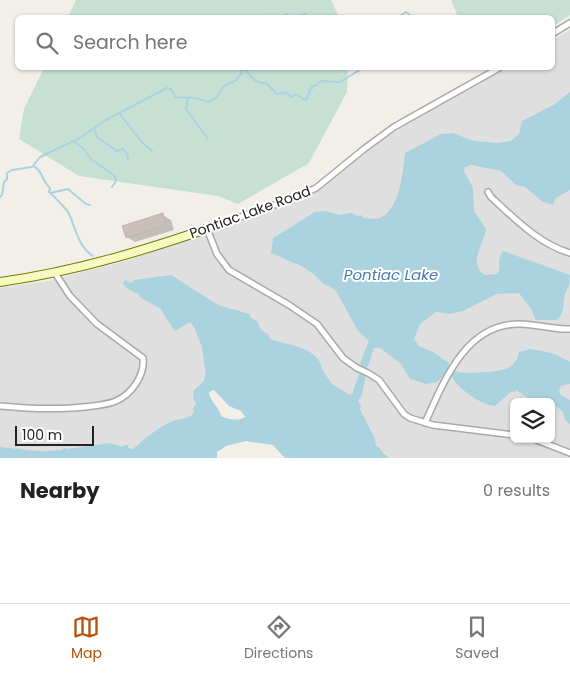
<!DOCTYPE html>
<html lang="en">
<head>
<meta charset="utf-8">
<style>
	body { margin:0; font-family:Poppins,sans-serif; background:#f2f2f2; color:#222 }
	.controls { position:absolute; right:15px; bottom:15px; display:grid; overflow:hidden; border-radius:8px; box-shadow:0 1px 4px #0004 }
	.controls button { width:45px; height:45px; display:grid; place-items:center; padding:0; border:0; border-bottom:1px solid #e0e0e0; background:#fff; color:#222; font:25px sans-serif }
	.scale { position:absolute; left:15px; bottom:12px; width:79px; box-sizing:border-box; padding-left:5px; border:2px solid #222; border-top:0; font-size:14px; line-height:18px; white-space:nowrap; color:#222; -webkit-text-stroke:4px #fff; paint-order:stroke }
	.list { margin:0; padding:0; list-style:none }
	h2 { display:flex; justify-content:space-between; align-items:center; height:65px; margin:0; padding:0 20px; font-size:21px }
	h2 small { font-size:16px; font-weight:400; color:#767676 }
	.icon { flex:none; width:28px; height:28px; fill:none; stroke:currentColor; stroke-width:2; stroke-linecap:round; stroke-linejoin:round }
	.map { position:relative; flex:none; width:570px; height:458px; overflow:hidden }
	.search { position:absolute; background:#fff; box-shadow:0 1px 4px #0004; left:15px; right:15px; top:15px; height:55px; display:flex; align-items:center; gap:12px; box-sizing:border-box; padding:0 18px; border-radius:8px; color:#767676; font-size:19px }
	.sheet { height:145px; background:#fff }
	nav { display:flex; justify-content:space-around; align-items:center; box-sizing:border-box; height:70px; border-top:1px solid #e0e0e0; background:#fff; font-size:14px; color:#767676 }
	nav a { display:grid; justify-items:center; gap:2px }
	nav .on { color:#b45309 }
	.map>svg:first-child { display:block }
	.residential { fill:#e0dfdf; fill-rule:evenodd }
	.wetland { fill:#c6e0d4 }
	.water { fill:#aad3df; fill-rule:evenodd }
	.shadow { fill:#0003 }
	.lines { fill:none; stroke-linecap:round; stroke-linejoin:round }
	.stream { stroke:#aad3df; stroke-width:2 }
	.building { fill:#c7bfb8; stroke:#c4b6ab }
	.street-casing { stroke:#a9a9a9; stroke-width:8 }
	.secondary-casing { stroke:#707d05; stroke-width:10 }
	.street { stroke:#fff; stroke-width:5 }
	.secondary { stroke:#f7fabf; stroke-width:8 }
	.labels { text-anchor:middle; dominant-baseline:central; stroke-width:4; stroke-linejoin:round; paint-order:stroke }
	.street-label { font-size:14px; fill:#222; stroke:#fff }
	.water-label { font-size:15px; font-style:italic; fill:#4a7aab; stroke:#fff }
</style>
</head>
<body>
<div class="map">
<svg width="570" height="458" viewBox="0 0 570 458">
	<rect width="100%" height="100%" fill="#f2efe9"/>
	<path class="residential" d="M570 30V458H374L208 386 178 458H0V288L49 281 125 261 307 196 391 134 505 68H552L553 40ZM514 402H551V439H514Z"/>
	<path class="wetland" d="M76 0H331L339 17H68Z
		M451 0H570V15L553 26 552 18 458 17Z
		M44 68H348L347 92 309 163 238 204 218 196 79 176 19 139 24 109Z"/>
	<path class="water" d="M570 92V190L556 198 553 205 543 202 525 187 516 185 501 171 471 165 465 167 464 171 473 188 474 211 486 229C484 245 467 264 485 275L497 274C502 267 496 260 503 251L570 275C570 287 566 289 564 298 563 307 564 313 557 320H538L535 319 532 310 519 293 497 294 463 311 449 314 436 312 420 324 414 339 419 346 433 352 449 363 448 369C457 375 497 373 508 368 514 365 518 358 519 352L530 349 542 351 555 354 570 362V384L561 386 559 391 561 395 570 400V424L565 420 563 412 554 404 549 401 534 402 516 390 514 393 512 391 495 406C485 406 467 394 460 387 454 383 454 376 447 372L437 382 426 384 410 379 401 364 380 348H374L369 364 366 368 364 373 366 375 362 395 358 401 361 406 360 409 375 439 376 447 378 446 382 452 389 458H285L273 445 246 441 226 446 217 452V458H0V447C21 449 41 453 62 450L64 448 67 449 110 443 123 447 124 445H128V448L133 449C145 438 159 427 173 421 181 418 187 420 194 413L193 409 196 403 193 398 194 390 204 381 206 370 205 369 202 347 194 327 190 322 175 331 164 315 161 309 141 298 139 296 140 294C132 292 127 289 122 283L126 280 129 283 133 282 134 280 171 275 218 305 249 314 251 318 257 321 261 330 268 334 270 339C286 345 316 346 322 367L321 368 332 384 350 395 352 394 362 366 360 363 369 341 358 331 336 291 328 285 326 286C318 278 309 269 297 264 288 261 284 259 275 254H271L273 238 315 212 326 211 339 215 351 213 358 216 361 215 364 218C369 218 375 220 380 218 400 209 403 172 405 153L441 134 453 133 474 141 497 143 511 141 519 134 522 121 555 104ZM214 390 229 406 241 411 245 417C238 421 228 420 221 416 219 407 209 400 209 392Z"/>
	<path class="shadow" d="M162 215 171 220 174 230 135 242 127 237Z"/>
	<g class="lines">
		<path class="stream" d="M282 18 286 14 293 17 306 14
			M397 18 406 12 409 14 410 18
			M245 69C250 76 257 85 266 83L277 94 281 93 283 94 286 92 291 97 296 94 305 100 308 98 307 96 310 93 309 90 312 89V86H315L321 81 340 82 363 68
			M188 98 186 109 208 139
			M119 113 142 142 152 151
			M94 128 97 137 117 151 123 149 127 154 128 160
			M73 141 83 148 91 159 115 176 116 181 112 187
			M33 166C43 170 42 182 50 188L49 192C52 194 67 210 68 212 76 227 77 246 93 256
			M50 193 68 189 86 204 90 205
			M0 197 2 195 4 182 7 179V173L12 170 32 167 40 157 80 138 104 121 167 88 171 89 176 98C183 96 201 98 208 102 219 99 218 93 224 86L235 81 242 73 241 69H245L247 68"/>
	</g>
	<path class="building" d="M163 213 166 225 126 238 122 226Z"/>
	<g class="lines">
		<g class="street-casing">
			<path id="street" d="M552 34 570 23
				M488 192 491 197C515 219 539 244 570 253
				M232 220 297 197 316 188 364 149 394 127 499 68
				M207 229 217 254 229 270 289 305 317 324 343 358 357 368 368 373 379 380 404 414 410 418 433 425 514 435
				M0 406C31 409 62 410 93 406 101 405 109 404 116 401 132 394 145 375 143 358L97 324 70 296 55 273
				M425 423C444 381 466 323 520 324 537 324 553 330 570 329
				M534 439 570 453"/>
		</g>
		<g class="secondary-casing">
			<path id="secondary" d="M0 282C80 271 156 247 232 220"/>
		</g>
		<use href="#street" class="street"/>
		<use href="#secondary" class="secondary"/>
	</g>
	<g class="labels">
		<g class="street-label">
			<text transform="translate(250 212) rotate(-20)">Pontiac Lake Road</text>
		</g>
		<g class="water-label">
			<text x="391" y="274">Pontiac Lake</text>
		</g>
	</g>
</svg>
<div class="controls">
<button><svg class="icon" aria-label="layers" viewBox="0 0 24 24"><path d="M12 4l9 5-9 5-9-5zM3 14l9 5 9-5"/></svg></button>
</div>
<div class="scale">100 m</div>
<div class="search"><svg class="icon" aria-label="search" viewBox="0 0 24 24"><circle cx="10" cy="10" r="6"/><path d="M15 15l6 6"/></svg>Search here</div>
</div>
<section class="sheet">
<h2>Nearby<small>0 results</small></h2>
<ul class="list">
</ul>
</section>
<nav>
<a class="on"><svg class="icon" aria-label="map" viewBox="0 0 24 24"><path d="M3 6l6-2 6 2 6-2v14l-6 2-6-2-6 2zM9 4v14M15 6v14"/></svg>Map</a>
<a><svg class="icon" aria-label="directions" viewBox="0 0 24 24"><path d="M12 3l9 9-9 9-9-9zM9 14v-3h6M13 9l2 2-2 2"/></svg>Directions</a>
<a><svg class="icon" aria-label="saved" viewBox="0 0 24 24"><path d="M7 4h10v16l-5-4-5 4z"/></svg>Saved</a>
</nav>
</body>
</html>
